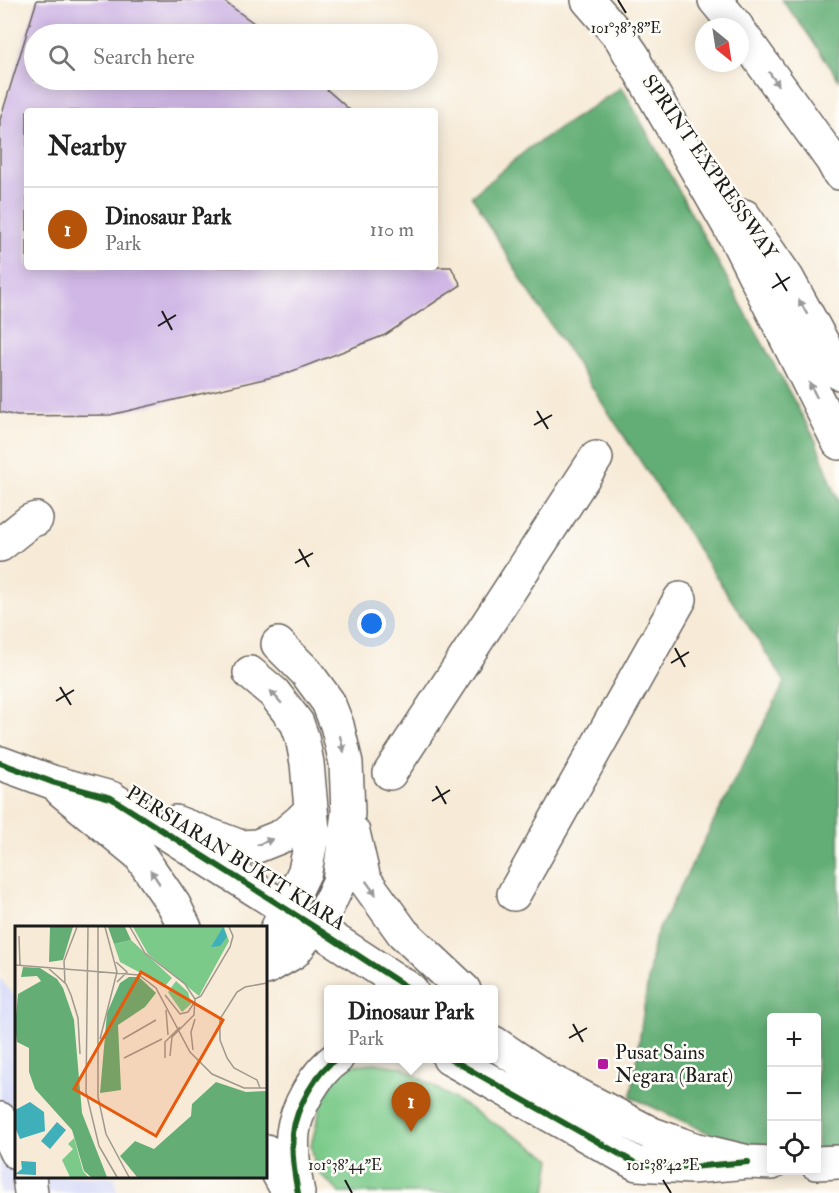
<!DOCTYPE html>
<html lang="en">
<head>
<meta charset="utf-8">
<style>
	body { margin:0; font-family:"IM FELL Double Pica",serif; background:#f2f2f2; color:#222 }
	.controls { position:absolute; right:18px; bottom:18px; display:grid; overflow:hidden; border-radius:6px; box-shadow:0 3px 15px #0003 }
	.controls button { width:54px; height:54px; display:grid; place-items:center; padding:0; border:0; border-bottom:2px solid #e0e0e0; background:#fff; color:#222; font:30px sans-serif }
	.compass { position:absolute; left:695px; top:18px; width:54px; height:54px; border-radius:50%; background:#fff; box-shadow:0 3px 15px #0003; rotate:150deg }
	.you { position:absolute; left:372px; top:624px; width:21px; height:21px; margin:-15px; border:4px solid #fff; border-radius:50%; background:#1a73e8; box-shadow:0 0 0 9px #1a73e833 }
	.badge { display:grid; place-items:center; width:39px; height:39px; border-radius:50%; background:#b45309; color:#fff; font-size:20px; font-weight:700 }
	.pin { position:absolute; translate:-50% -50px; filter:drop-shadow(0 2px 3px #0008) }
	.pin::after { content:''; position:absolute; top:32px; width:21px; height:18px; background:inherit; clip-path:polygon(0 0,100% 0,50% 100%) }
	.popup { position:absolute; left:324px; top:985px; width:174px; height:78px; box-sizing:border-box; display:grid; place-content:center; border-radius:6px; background:#fff; filter:drop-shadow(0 2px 4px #0005); font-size:20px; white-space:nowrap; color:#767676 }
	.popup b { font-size:22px; color:#222 }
	.popup::after { content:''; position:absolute; left:50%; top:100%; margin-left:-12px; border:12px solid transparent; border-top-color:#fff }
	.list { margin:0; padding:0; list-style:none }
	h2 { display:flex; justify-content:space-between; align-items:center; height:78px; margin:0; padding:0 24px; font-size:26px }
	h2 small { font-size:20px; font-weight:400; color:#767676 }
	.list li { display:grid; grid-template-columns:39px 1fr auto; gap:18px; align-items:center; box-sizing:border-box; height:84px; padding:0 24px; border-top:2px solid #e0e0e0 }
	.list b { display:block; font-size:22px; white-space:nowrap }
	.list p { margin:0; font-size:20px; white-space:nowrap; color:#767676 }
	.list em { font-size:20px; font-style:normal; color:#767676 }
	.icon { flex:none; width:33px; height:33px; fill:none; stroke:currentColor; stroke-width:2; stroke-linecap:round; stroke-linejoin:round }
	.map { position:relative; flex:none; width:839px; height:1193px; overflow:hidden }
	.search { position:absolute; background:#fff; box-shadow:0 3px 15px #0003; left:24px; top:24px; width:414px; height:66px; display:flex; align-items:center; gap:15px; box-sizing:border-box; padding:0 21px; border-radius:33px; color:#767676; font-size:22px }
	.panel { position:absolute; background:#fff; box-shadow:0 3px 15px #0003; left:24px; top:108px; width:414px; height:162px; border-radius:6px }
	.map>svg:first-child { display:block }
	.built { fill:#d4d8f9 }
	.green { fill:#7bca8a; stroke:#4c7353; stroke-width:1.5 }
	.forest { fill:#64ae76; stroke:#406549; stroke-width:1.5 }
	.building { fill:#d0b7e6 }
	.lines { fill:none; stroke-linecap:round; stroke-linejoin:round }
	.minor-casing { stroke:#69645e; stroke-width:36 }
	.highway-casing { stroke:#69645e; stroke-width:36 }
	.minor { stroke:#fff; stroke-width:33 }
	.highway { stroke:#fff; stroke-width:33 }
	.cycleway-casing { stroke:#fdfcf7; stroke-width:10 }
	.cycleway { stroke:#1b5e20; stroke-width:6 }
	.oneway { fill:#999 }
	.ticks { fill:none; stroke:#1c1c1c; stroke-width:2 }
	.poi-dot { fill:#b5179e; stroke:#fdfcf7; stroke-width:2 }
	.labels { text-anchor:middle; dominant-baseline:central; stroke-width:5; stroke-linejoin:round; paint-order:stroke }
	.street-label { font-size:20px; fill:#1c1c1c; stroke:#fdfcf7 }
	.poi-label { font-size:20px; fill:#1c1c1c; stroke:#fdfcf7; text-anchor:start }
	.inset-road { fill:none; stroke:#9f988d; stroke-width:1.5 }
	.view { fill:#e8590c; fill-opacity:0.15; stroke:#e8590c; stroke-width:3 }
	.inset-edge { fill:none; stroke:#1c1c1c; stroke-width:3 }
	.ticks-label { font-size:15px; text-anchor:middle; fill:#1c1c1c; stroke:#fdfcf7; stroke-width:5; stroke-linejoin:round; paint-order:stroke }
</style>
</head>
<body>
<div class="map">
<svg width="839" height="1193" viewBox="0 0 839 1193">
	<rect width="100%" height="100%" fill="#fdfcf7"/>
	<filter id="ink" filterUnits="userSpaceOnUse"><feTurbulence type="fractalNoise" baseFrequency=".0167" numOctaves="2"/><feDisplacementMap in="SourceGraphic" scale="12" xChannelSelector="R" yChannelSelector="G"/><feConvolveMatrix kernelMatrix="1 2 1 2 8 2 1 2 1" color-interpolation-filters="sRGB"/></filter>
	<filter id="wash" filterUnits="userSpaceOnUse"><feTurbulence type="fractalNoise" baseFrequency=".008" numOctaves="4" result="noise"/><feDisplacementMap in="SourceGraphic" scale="24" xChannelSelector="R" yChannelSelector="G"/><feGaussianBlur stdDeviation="1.35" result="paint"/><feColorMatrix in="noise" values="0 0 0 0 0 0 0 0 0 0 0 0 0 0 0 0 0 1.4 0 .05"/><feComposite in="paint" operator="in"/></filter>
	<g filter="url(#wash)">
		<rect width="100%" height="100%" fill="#f7ebd8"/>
		<path class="built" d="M0 978 16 998V1176L115 1177 117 1193H0Z"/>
		<path class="green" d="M375 1063 402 1067 551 1158 546 1193H340L316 1170 311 1145 323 1099 334 1075 350 1065Z"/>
		<path class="forest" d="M782 0H839V80L805 30Z
			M622 87 815 439 839 503V1148L817 1149 816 1018H772L771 1145 728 1142 631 1097 654 939 785 682 523 282 472 196 529 148Z"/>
		<g id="blocks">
			<path class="building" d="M37 0H222L269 34H34V80H316L351 111H27V267H451L461 285 385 335 285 374 110 415 17 416 0 412V120Z"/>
		</g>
	</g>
	<g filter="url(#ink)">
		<use href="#blocks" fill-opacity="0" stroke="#69645e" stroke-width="1.5"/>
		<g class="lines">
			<g class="minor-casing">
				<path id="minor" d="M0 545 30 521 36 519
					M250 673 274 693 297 723 302 737 307 763 313 831 305 871 268 948 266 961
					M0 763 52 782 111 798 313 926 411 990
					M390 773 596 458
					M61 790 139 854 174 905 185 928
					M175 822 241 847 257 846 282 836 300 821 311 810
					M353 832 364 879 403 933 464 990
					M514 894 680 599
					M266 968 294 952 327 908 339 882 348 813 346 763 337 725 328 702 306 672 278 644
					M494 1043 549 1080 652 1134 694 1149 748 1162 772 1163
					M449 1058 637 1164 691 1167 748 1162
					M0 1119 16 1152
					M266 1151 289 1193
					M816 1163 839 1162
					M29 1176 31 1193
					M298 1193C294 1173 291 1153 293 1133 296 1108 316 1072 337 1058"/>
			</g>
			<g class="highway-casing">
				<path id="highway" d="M588 0 621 38 634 57
					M715 0 737 27
					M740 32 832 160 839 173
					M621 38 736 238 839 443
					M744 216 787 278 839 373"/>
			</g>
			<use href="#minor" class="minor"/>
			<use href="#highway" class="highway"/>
			<g class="cycleway-casing">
				<path id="cycleway" d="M0 763 52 782 111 798 313 926 411 990
					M449 1058 637 1164 691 1167 748 1162
					M298 1193C294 1173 291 1153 293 1133 296 1108 316 1072 337 1058"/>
			</g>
			<use href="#cycleway" class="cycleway"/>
		</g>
		<defs><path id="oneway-solid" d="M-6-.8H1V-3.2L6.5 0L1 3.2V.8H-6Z" transform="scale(1.5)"/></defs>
		<g class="oneway">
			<use href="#oneway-solid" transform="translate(774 79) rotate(54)"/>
			<use href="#oneway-solid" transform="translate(803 307) rotate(-119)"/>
			<use href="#oneway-solid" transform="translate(813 390) rotate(-117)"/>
			<use href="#oneway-solid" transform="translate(276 697) rotate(-131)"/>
			<use href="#oneway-solid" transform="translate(342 744) rotate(76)"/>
			<use href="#oneway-solid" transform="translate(265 842) rotate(-21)"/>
			<use href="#oneway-solid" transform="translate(155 877) rotate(-124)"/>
			<use href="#oneway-solid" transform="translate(371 888) rotate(54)"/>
		</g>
	</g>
	<path class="ticks" d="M618 0 626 13M776 273 787 291M772 288 790 277M162 311 172 330M158 326 176 315M537 411 548 429M534 425 552 415M299 549 309 567M295 563 313 553M675 648 685 667M671 663 689 652M60 687 71 705M56 701 74 690M436 786 446 804M432 801 450 790M573 1024 583 1042M569 1038 587 1028M345 1180 352 1193M663 1180 671 1193"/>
	<rect class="poi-dot" x="597" y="1058" width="12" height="12" rx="3"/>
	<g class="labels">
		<g class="street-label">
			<text transform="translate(710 167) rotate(55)">SPRINT EXPRESSWAY</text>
			<text transform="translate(236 858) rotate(32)">PERSIARAN BUKIT KIARA</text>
		</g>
		<g class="poi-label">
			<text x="615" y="1052">Pusat Sains<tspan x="615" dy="23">Negara (Barat)</tspan></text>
		</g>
	</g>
	<g transform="translate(15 926)">
		<rect width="252" height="252" fill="#f7ebd8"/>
		<path d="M118 1H209L214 15 184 70 133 28ZM116 14 157 52 150 60 105 36 99 18ZM161 55 173 66 176 78 167 86 153 66ZM59 212 68 245 73 251H55L47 234 58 223 53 218Z" fill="#7bca8a"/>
		<path d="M35 1H58L48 34 34 36ZM93 1H110L116 14 99 18ZM8 41 25 42 42 53 48 62 59 94 67 187 92 251H76L69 245 57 204 20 163 14 146V122L2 116 0 101 3 68 26 55 22 50 6 51ZM114 51H124L141 67 130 81 103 99 106 164 85 167 92 87 105 57ZM201 156 231 166 252 165V251H122L105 230 120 215 139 223 176 190 177 178Z" fill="#64ae76"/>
		<path d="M208 1 212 11 205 20 196 21ZM15 176 29 186 30 205 5 213 0 201V184ZM42 196 51 204 35 223 26 215ZM6 235 21 236V249L0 248 7 243Z" fill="#3fafba"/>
		<path class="inset-road" d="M73 1 71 166 84 220 102 251M83 1V171L91 208 114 251M115 1 130 27 170 58 180 73 179 89 157 111 155 130M4 10 5 39M101 36 112 46 102 56M0 39 124 49 141 62 175 126 197 148 229 162H252M32 41 51 58 56 69 63 92 65 128M50 57 49 35 62 1M150 69 165 88 173 86 179 77M180 73 186 70 215 21 218 10 214 1M151 84 153 109M85 113 102 46 90 1M108 113 141 94M178 124 176 106 180 93M109 132 147 113M150 132V116L165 101M245 162 242 154 219 142 212 132 205 114V93L222 66 230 61 252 57"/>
		<path class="view" d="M126 46 208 94 141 210 59 163Z"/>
		<rect width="252" height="252" class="inset-edge"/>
	</g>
	<g class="ticks-label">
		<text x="626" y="33">101°38'38"E</text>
		<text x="345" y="1170">101°38'44"E</text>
		<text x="663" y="1170">101°38'42"E</text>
	</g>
</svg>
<div class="controls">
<button>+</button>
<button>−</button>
<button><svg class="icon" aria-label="locate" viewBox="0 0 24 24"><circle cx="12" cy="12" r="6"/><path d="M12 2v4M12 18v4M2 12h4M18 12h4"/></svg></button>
</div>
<svg class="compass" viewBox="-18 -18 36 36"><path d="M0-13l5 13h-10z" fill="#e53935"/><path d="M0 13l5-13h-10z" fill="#767676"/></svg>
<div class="you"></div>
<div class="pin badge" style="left:411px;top:1132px">1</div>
<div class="popup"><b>Dinosaur Park</b>Park</div>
<div class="search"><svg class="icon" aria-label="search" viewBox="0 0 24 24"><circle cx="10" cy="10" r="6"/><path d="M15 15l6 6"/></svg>Search here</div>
<section class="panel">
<h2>Nearby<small></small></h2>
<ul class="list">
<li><span class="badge">1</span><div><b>Dinosaur Park</b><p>Park</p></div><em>110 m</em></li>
</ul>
</section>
</div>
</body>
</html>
